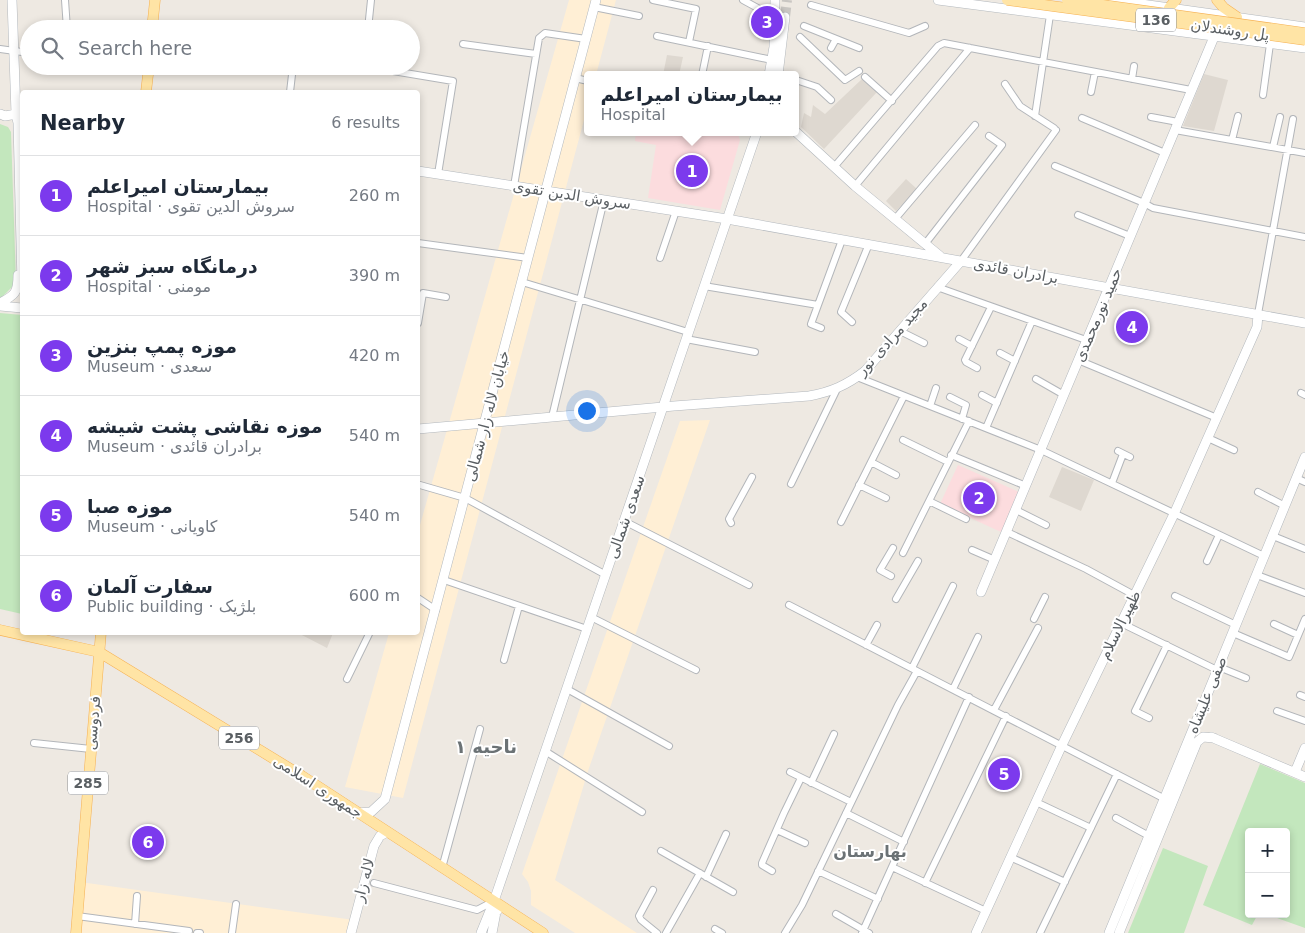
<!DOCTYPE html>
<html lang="en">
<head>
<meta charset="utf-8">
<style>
	body { margin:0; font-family:"DejaVu Sans","Noto Naskh Arabic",sans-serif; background:#f6f6f7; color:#1f2937 }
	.controls { position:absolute; right:15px; bottom:15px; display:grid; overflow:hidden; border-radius:5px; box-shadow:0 2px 8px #0003 }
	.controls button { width:45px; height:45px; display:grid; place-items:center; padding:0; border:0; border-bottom:1px solid #e0e1e3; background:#fff; color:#1f2937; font:25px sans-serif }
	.you { position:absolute; left:586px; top:410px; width:18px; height:18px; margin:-12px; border:4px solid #fff; border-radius:50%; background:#1a73e8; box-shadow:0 0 0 8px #1a73e833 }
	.badge { display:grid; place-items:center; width:32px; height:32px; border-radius:50%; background:#7c3aed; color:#fff; font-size:16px; font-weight:700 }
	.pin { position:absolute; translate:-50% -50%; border:2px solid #fff; box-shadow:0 1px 5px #0006 }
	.popup { position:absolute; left:584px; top:71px; width:215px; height:65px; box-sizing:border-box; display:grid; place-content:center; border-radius:5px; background:#fff; filter:drop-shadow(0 1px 4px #0005); font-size:16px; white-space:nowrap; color:#747a83 }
	.popup b { font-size:19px; color:#1f2937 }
	.popup::after { content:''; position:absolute; left:50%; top:100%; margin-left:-10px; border:10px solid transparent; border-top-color:#fff }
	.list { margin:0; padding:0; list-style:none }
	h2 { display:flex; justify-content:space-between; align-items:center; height:65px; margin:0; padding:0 20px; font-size:21px }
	h2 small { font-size:16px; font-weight:400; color:#747a83 }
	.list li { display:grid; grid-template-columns:32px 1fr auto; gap:15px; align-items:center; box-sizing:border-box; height:80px; padding:0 20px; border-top:1px solid #e0e1e3 }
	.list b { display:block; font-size:19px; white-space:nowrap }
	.list p { margin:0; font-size:16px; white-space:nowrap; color:#747a83 }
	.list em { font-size:16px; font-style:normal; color:#747a83 }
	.icon { flex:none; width:28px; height:28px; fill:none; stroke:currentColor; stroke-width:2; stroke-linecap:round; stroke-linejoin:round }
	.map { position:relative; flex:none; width:1305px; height:933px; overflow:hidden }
	.search { position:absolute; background:#fff; box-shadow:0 2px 8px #0003; left:20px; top:20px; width:400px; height:55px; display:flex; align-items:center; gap:12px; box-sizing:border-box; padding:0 18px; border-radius:28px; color:#747a83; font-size:19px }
	.panel { position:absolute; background:#fff; box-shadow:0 2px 8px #0003; left:20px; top:90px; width:400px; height:545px; border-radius:5px }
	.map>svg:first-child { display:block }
	.commercial { fill:#ffefd5 }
	.education { fill:#ded8d0 }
	.medical { fill:#fcdcde }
	.green { fill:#c3e7bd }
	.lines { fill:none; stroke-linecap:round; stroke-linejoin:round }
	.primary-tunnel { stroke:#c9c6c2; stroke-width:10; stroke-dasharray:10 5; stroke-linecap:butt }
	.street-casing { stroke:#b3b6ba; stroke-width:8 }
	.secondary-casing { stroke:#b3b8bd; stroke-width:10 }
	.primary-casing { stroke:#f6b152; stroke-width:11 }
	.street { stroke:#fff; stroke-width:6 }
	.secondary { stroke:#fff; stroke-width:9 }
	.primary { stroke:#ffe4a5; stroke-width:10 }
	.primary-bridge-casing { stroke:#f6b152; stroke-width:11; stroke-linecap:butt }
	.primary-bridge { stroke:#ffe4a5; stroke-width:10 }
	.labels { text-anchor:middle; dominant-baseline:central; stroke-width:4; stroke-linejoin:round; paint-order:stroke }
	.shield { fill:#fff; stroke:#8c8f92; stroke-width:1 }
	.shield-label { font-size:14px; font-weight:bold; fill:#5a5f63 }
	.street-label { font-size:15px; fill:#5a5f63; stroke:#fff }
	.neighbourhood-label { font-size:16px; font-weight:bold; fill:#6b7275; stroke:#fff }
	.quarter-label { font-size:18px; font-weight:bold; fill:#6b7275; stroke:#fff }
</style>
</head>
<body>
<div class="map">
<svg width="1305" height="933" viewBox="0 0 1305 933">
	<rect width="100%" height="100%" fill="#eee9e2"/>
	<path class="commercial" d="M569 0H616L596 75H588V105L403 798 345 787 389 633 418 632V532Z
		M710 420 588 771 555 880 637 933H575L531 905V891L528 882 522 874 680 421Z
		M80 882 354 920 351 933H76Z"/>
	<path class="education" d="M667 55 683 57 679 75H663Z
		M1204 74 1228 80 1214 131 1183 126Z
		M862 79 877 92 824 149 801 127 804 113 811 117 813 105 825 114Z
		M906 179 917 189 896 211 886 201Z
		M1062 467 1094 480 1081 511 1049 497Z
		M298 633H333L327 648Z"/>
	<path class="medical" d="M636 132H737L740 140 720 210 648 198 656 145 635 141Z
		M958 465 1019 492 1001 532 940 504Z"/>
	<path class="green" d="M0 124 8 127 11 132 16 283 2 297H0Z
		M0 313 22 315V614L0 609Z
		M1260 764 1305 783V928L1266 914H1286V832H1249V914H1258L1252 925 1203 905Z
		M1163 848 1208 866 1184 933H1128Z"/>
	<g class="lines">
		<path class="primary-tunnel" d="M785 17 787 0"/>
		<g class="street-casing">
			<path id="street" d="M65 0 67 29
				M653 0 696 9 689 42
				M743 0 774 17
				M811 5 909 33 925 26
				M594 7 639 16
				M804 26 859 48
				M368 29 371 0
				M657 36 772 60
				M800 37 845 80 859 71
				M463 44 536 54
				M831 48 836 39
				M0 49 29 53
				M363 66 453 81 438 174
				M702 75 708 46
				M865 77 892 101
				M575 78 588 81
				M1132 79 1134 66
				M796 80 817 87 831 100
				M1005 84 1020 106 1054 128
				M290 92 293 66
				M1091 92 1095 72
				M1263 95 1270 44
				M1035 116 1050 15
				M1151 117 1178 122
				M1082 118 1165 153
				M1175 130 1305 153
				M1232 140 1238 116
				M1273 147 1280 117
				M1055 166 1144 203 1153 208 1305 237
				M834 167 938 46 944 43 1191 90
				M514 186 539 38 545 33 586 39
				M855 186 970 48
				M1078 215 1130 236
				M895 219 975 125
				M418 243 528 258
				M925 244 1002 145 989 136
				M660 258 676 211
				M961 261 1056 130
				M522 282 688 332
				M704 286 818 305 842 240
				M937 287 1086 340
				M818 305 811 324 821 328
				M1258 314 1293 119
				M852 322 841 312 869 244
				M418 323 423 293 446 297
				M900 331 924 343
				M686 339 755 352
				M959 339 972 346
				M1000 353 1015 361
				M1078 360 1217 418
				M977 368 966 362 965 360 991 307
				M857 377 1041 450 1264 556
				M1036 379 1064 395
				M1301 393 1305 395
				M982 395 997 403
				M950 397 966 405 962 419
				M930 406 936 388
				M552 417 604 200
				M986 428 1032 321
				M1208 438 1234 450
				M903 440 948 462
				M1118 451 1130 457
				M951 455 1026 486
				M871 462 896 475
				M1296 478 1305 482
				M1112 483 1123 454
				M791 484 837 389
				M420 485 465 498 606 575
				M859 485 886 498
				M1258 492 1285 506
				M929 501 966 519
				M1016 510 1046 525
				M624 521 749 585
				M841 522 904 396
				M731 523 729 519 752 477
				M1007 532 1086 569 1134 595
				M1273 536 1305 549
				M972 550 995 560
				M903 553 969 421
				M1207 561 1219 535
				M1257 575 1305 593
				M891 576 880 570 893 548
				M444 580 587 629
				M1175 596 1236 625
				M418 598 436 610
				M896 599 918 561
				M789 605 1167 800
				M591 617 696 670
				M1034 619 1045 597
				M1121 623 1217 670
				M1274 624 1298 635
				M1233 633 1289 657 1305 619
				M866 645 877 625
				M504 660 519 606
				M1219 667 1246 678
				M912 668 953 586
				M347 679 370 632
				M567 689 669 746
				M953 689 978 637
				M1300 695 1305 697
				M994 710 1038 628
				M1277 711 1305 721
				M1149 718 1135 711 1167 645
				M34 743 91 749
				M545 751 642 812
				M790 772 851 802
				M811 783 834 734
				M1036 802 1091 828
				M846 813 904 842
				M1116 818 1149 836
				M777 830 805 843
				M661 851 733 892
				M1010 857 1065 882
				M892 867 986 911
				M442 868 480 729
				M772 871 762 865V863L784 813 801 778
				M818 871 878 899
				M706 877 726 834
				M374 883 477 910 494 901
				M925 883 1006 716
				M653 890 639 916 641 920 657 933
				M836 914 869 933
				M77 916 189 931
				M135 924 137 896
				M715 929 722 933
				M197 933H200
				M232 933 236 904
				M666 933 700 873
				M785 933 802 905 898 705 917 671
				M862 933 969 697
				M1040 933 1117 774"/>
		</g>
		<g class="secondary-casing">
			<path id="secondary" d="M12 0 16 113 18 123 22 283
				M938 0 1305 48
				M1113 0 1305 27
				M769 75 774 47 775 0
				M778 75 785 17
				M0 114 5 116 22 113
				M796 132 855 186 940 256
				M418 171 727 219 1305 323
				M0 303C15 295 18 293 18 275
				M0 306 22 308
				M418 429 674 406 809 396C831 392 847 385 865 371L961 261
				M981 592 1214 37
				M1211 737 1305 777
				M1295 772 1305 748
				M357 813 371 812 385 799 596 0
				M351 933 374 846 380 836 387 832
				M481 933 494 901 757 132
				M492 933 496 912 501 906
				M976 933 1062 745 1174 514 1257 327 1258 314
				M1109 933 1305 457
				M1119 933 1197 742 1203 737 1214 738"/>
		</g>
		<g class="primary-casing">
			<path id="primary" d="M1217 0 1224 8 1237 17
				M1169 8 1176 0
				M152 29 155 0
				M146 92 149 66
				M0 630 99 652 302 776 543 933
				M76 933 101 632"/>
		</g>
		<use href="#street" class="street"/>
		<use href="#secondary" class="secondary"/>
		<use href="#primary" class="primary"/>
		<g class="primary-bridge-casing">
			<path id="primary-bridge" d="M1007 0 1305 40
				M1067 0 1305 33"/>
		</g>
		<use href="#primary-bridge" class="primary-bridge"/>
	</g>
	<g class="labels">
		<g class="shield">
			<rect x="1136" y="8.5" width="40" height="23" rx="4"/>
			<rect x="219" y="726.5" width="40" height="23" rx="4"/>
			<rect x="68" y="771.5" width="40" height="23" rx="4"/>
		</g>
		<g class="shield-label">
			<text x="1156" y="20">136</text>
			<text x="239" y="738">256</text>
			<text x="88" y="783">285</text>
		</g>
		<g class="street-label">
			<text transform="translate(1230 30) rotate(8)">پل روشندلان</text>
			<text transform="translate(572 195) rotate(9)">سروش الدین تقوی</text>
			<text transform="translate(1016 271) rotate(10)">برادران قائدی</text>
			<text transform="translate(1098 315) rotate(-67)">حمید نورمحمدی</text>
			<text transform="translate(892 337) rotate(-48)">مجید مرادی نور</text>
			<text transform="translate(487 416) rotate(-75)">خیابان لاله زار شمالی</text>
			<text transform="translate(626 517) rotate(-71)">سعدی شمالی</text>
			<text transform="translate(1120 625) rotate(-64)">ظهیرالاسلام</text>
			<text transform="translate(1207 695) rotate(-68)">صفی علیشاه</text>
			<text transform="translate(93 723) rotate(-85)">فردوسی</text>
			<text transform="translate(318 787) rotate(33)">جمهوری اسلامی</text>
			<text transform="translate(364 880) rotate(-75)">لاله زار</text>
		</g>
		<g class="neighbourhood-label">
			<text x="870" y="851">بهارستان</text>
		</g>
		<g class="quarter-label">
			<text x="486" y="746">ناحیه ۱</text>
		</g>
	</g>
</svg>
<div class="controls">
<button>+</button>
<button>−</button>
</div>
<div class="you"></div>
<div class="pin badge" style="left:692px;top:171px">1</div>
<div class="popup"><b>بیمارستان امیراعلم</b>Hospital</div>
<div class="pin badge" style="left:979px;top:498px">2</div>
<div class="pin badge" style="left:767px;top:22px">3</div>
<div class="pin badge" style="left:1132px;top:327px">4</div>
<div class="pin badge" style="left:1004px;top:774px">5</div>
<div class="pin badge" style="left:148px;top:842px">6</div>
<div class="search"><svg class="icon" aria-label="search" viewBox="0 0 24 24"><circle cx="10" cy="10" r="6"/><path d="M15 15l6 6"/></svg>Search here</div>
<section class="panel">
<h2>Nearby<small>6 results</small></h2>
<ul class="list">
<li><span class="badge">1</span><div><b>بیمارستان امیراعلم</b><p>Hospital · سروش الدین تقوی</p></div><em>260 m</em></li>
<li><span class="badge">2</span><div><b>درمانگاه سبز شهر</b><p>Hospital · مومنی</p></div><em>390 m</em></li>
<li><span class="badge">3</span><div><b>موزه پمپ بنزین</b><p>Museum · سعدی</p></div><em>420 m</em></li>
<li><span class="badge">4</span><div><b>موزه نقاشی پشت شیشه</b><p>Museum · برادران قائدی</p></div><em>540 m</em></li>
<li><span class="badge">5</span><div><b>موزه صبا</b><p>Museum · کاویانی</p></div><em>540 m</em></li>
<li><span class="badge">6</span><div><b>سفارت آلمان</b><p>Public building · بلژیک</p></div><em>600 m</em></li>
</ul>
</section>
</div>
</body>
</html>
